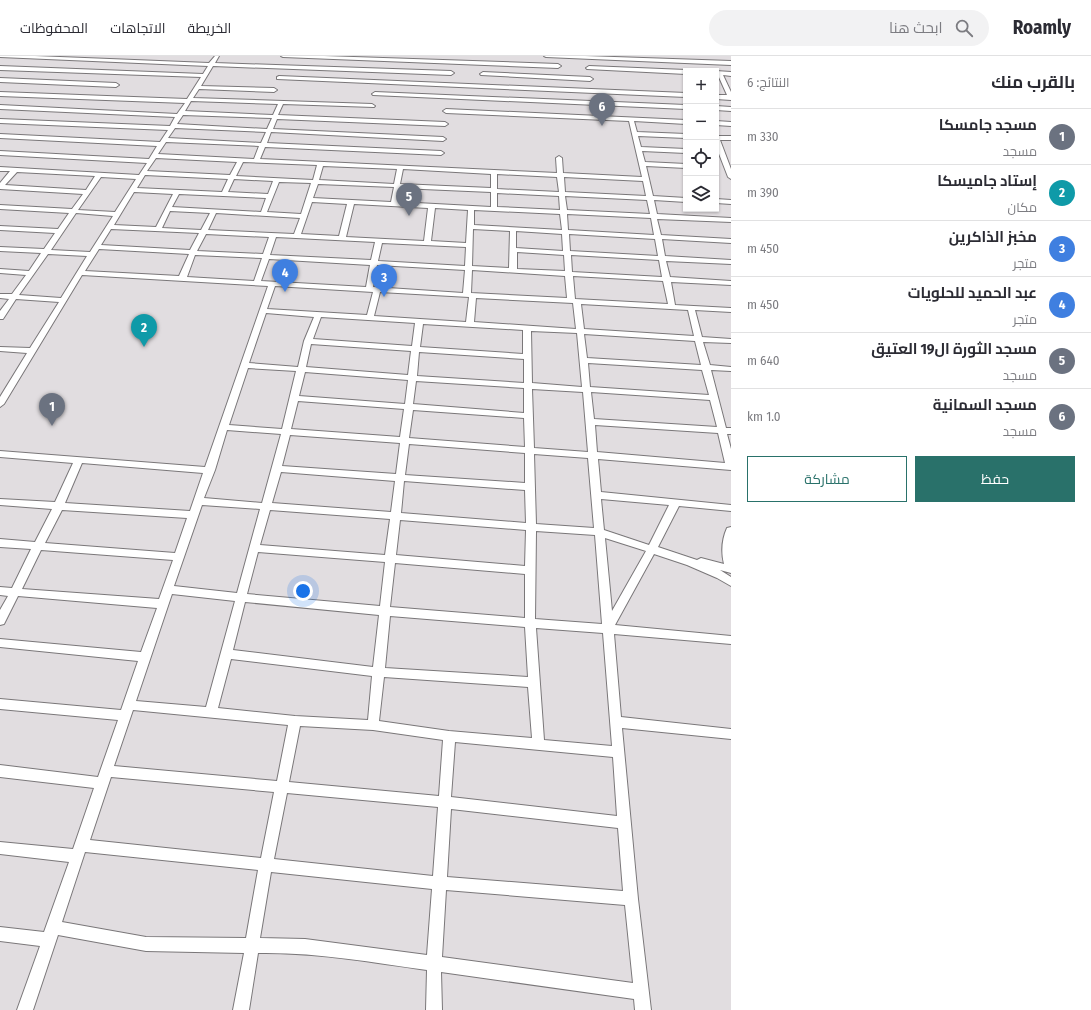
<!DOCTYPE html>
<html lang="ar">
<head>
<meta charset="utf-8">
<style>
	body { margin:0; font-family:"Fira Sans Condensed",Cairo,sans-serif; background:#f2f2f3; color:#2b2b33; direction:rtl }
	.controls { position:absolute; right:12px; top:12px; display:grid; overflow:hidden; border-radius:0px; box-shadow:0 1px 3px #0004 }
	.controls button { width:36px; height:36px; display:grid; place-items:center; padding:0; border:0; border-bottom:1px solid #e1e1e2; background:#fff; color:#2b2b33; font:20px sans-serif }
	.you { position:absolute; left:303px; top:535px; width:14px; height:14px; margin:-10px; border:3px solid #fff; border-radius:50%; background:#1a73e8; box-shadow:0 0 0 6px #1a73e833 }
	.badge { display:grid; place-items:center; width:26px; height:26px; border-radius:50%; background:#29716a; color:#fff; font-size:13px; font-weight:700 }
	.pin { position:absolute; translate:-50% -33px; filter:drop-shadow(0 1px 2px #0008) }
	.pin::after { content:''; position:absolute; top:21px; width:14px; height:12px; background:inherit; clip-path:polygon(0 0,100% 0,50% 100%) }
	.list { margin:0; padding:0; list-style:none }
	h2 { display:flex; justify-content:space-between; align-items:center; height:52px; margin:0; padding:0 16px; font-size:17px }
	h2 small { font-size:13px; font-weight:400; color:#7c7c81 }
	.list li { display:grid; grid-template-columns:26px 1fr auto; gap:12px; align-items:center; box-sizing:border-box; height:56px; padding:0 16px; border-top:1px solid #e1e1e2 }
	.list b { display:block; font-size:15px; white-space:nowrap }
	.list p { margin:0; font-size:13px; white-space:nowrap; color:#7c7c81 }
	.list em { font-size:13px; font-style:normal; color:#7c7c81 }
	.actions { display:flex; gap:8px; padding:12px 16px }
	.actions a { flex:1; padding:9px 0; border:1px solid #29716a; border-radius:0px; text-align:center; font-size:14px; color:#29716a }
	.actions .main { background:#29716a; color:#fff }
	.icon { flex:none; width:22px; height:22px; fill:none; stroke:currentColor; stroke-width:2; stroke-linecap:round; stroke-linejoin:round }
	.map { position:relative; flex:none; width:731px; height:954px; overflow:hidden; direction:ltr }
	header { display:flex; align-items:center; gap:24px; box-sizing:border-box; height:56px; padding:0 20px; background:#fff; border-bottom:1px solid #e1e1e2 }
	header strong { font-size:19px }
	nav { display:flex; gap:22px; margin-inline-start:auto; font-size:14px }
	.search { width:280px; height:36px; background:#f2f2f3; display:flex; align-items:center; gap:10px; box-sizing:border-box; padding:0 14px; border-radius:22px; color:#7c7c81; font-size:15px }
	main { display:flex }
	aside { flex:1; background:#fff }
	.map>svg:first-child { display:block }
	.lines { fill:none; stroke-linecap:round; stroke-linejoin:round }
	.minor-casing { stroke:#7a7779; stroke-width:2 }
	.minor { fill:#fff; fill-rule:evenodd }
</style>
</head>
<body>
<header>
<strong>Roamly</strong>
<div class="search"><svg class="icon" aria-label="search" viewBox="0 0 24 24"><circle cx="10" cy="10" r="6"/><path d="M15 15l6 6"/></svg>ابحث هنا</div>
<nav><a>الخريطة</a><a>الاتجاهات</a><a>المحفوظات</a></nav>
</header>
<main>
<aside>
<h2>بالقرب منك<small>النتائج: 6</small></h2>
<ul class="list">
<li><span class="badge" style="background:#6b7280">1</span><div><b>مسجد جامسكا</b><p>مسجد</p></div><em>330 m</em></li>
<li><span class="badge" style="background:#0f9aa8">2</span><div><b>إستاد جاميسكا</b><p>مكان</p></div><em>390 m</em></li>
<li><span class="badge" style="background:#3f7fe0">3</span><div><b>مخبز الذاكرين</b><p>متجر</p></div><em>450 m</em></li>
<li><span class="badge" style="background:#3f7fe0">4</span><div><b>عبد الحميد للحلويات</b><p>متجر</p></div><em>450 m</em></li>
<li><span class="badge" style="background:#6b7280">5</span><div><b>مسجد الثورة ال19 العتيق</b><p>مسجد</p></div><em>640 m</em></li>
<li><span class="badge" style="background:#6b7280">6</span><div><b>مسجد السمانية</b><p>مسجد</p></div><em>1.0 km</em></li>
</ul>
<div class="actions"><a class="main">حفظ</a><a>مشاركة</a></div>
</aside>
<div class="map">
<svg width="731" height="954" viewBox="0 0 731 954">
	<rect width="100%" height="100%" fill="#e1dde0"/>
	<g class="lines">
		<g class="minor-casing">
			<path id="minor" d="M0 0H35L209 7 215 0H219L215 7 451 15 454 17 451 19 213 10 201 30 274 32 277 34 274 36 199 33 193 42 372 48 375 50 374 51 283 48 278 59 445 66 448 68 445 70 277 63 273 73 443 81 446 83 443 85 271 76 267 87 441 95 444 97 441 99 265 91 260 103 557 117 556 102 559 100 562 102 563 117 642 121 629 65 446 57 443 55 446 53 686 64V68L634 65 637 76 686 78V82L638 80 641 91 686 93V97L642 95 645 106 686 108V112L646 110 653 140 686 142V146L654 144 657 158 731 162V166L657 163 661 179 731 183V187L662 183 665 200 731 204V208L666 205 670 221 731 225V229L671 226 675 249 731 252V256L695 254 702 281 731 283V287L703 286 710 309 731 311V315L711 314 726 372H731V378H727L731 393V414L598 403 601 436 731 449V455L679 450 658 491 697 504 701 502 724 508C721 496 722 483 727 472L731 471V517L720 514 731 521V530L717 522 687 509 654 498 615 569 731 580V588L614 578 621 661 731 673V683L622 672 638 843 651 954H635L634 943 441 916 442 954H426L427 914C370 906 315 896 258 897L249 954H233L244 897 146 895 58 879 33 954H17L40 890 0 885V871L44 876 69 806 0 798V786L73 793 94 732 0 721V709L98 721 118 664 0 653V643L121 654 138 605 0 591V583L141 596 157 552 18 540 4 568 0 569V554L8 540 0 539V531L12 532 31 493 0 491V483L35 486 52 453 0 449V443L55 446 73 407 0 401V395L205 411 268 230 82 219 4 348 0 351V341L27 297 0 295V291L30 292 59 246 16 243 3 263H0V255L9 243 0 242V238H12L26 219 0 217V213L29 215 41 197 0 195V191L44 193 55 177 0 174V170L58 173 69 157 0 153V149L72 153 83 138 0 133V127L10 115H0V111L139 119 147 107 0 99V95L149 103 157 90 0 82V78L160 86 168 74 0 67V63L170 70 175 61 0 53V49L177 58 185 47 0 40V36L187 43 201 21 0 14V10L203 18 208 10 0 1ZM191 45 278 48 273 59 185 55ZM183 59 272 62 267 73 177 68ZM175 72 266 76 261 87 168 82ZM166 86 259 90 254 103 158 98ZM156 102 237 106 230 119 147 115ZM243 106 317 109 313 124 236 120ZM323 110 397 113 394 128 319 124ZM403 113 491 118V132L400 128ZM17 116 95 120 86 134 5 129ZM497 118 557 121 559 136 497 133ZM145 119 228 123 222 136 137 132ZM101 121 136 123 115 156 78 154ZM564 121 643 125 646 140 565 136ZM234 123 273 125 268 138 228 136ZM279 126 311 127 301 158 267 156ZM318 128 394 131 391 146 313 142ZM400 132 491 136V151L398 146ZM134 136 173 138 156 171 114 169ZM497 137 559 140 560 154 497 151ZM179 138 266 142 261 156 172 151ZM565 140 647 144 650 158 567 154ZM312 146 347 148 339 180 301 178ZM354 148 428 152 424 185 346 181ZM435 152 468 154 466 187 431 185ZM474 154 560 158 562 174 474 169ZM170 155 210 157 201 174 162 172ZM76 157 113 160 90 196 51 194ZM216 157 300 162 294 178 208 174ZM567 158 651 162 654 179 568 174ZM111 173 199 177 190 194 101 189ZM473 173 510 175 509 212 472 210ZM516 175 562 178 563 195 516 192ZM206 178 269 181 263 198 197 195ZM569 178 655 183 658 200 570 195ZM276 181 375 186 371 204 270 199ZM382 187 466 191 465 210 378 205ZM99 193 189 198 179 220 85 215ZM517 196 564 199 565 215 517 213ZM48 198 87 200 61 242 19 239ZM195 199 262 202 254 225 187 221ZM571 199 659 204 662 221 572 216ZM269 203 370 209 366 231 261 225ZM377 209 465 214 463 237 373 231ZM472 214 565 220 567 242 471 237ZM573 220 663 225 668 248 575 243ZM275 230 373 236 367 259 267 253ZM380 236 469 241 466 266 374 260ZM476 242 573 247 576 273 474 266ZM581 248 688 254 694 280 584 273ZM266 257 314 261 304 285 298 311 249 307ZM321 261 415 267 412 290 313 283ZM423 268 523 274V298L420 291ZM531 275 577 277 582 331 532 327ZM584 278 695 285 701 309 587 302ZM311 288 411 295 408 319 306 311ZM419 296 524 303V327L417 320ZM588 307 702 314 709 339 590 331ZM248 312 296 315 282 373 229 369ZM305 316 408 324 405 348 299 340ZM416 325 524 332V357L413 348ZM532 333 583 336 588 396 534 392ZM591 336 710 344 717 371 594 363ZM298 345 404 353 400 381 291 373ZM413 354 524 362 525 391 409 382ZM595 369 718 377 725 407 597 396ZM227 374 281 378 262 447 204 442 215 414ZM290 379 400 387 396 418 282 410ZM409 388 525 397V427L405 419ZM534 398 588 402 594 472 536 468ZM82 407 203 417 190 455 65 447ZM281 416 395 425 391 456 272 447ZM404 425 525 434 526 467 401 457ZM601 443 669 449 649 489 604 474ZM202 449 260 453 237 537 174 530ZM62 454 187 462 175 497 45 487ZM270 454 390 463 385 499 260 489ZM400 464 526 474 525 510 396 499ZM536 475 595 479 602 568 535 563ZM605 482 646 495 612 555ZM41 494 173 504 159 543 22 533ZM258 496 385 506 380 550 247 538ZM395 507 525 518V562L390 551ZM172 538 235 545 206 651 136 645ZM245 546 379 559 373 611 233 594ZM390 560 525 571 528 621 385 612ZM536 572 603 577 612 690 544 684ZM231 603 372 620 368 664 295 660 218 652ZM384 621 528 631 532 682 449 675 379 665ZM133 654 288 669 277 725 114 710ZM300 670 373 674 443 684 439 740 289 726ZM455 686 613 701 617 760 451 741ZM111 721 274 736 261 802 90 784ZM287 737 438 751 433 820 274 803ZM451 753 618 772 623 835 447 821ZM85 796 258 814 246 882 146 881 62 866ZM271 816 432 833 427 899 305 883 260 882ZM446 834 625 849 633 927 442 901Z
				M281 0H324L558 8 561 10 558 12 283 1Z
				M544 0H585L731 5V9L546 1Z
				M589 10 686 14 688 15H686V18L587 13 586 12Z
				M716 15 731 16V20L723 19 731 36V44L716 43V39H727L718 19H716Z
				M483 16 590 21 593 23 590 25 481 19 480 18Z
				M279 20 686 37V41L277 23V21Z
				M0 22 116 27 119 29 116 31 0 26Z
				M375 36 686 49V53L373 39 372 38Z
				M716 50 731 51V55L716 54Z
				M716 65 731 66V70L716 69Z
				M716 80H731V84H720L731 113V123L728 121 716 90Z
				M716 143 731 144V148L716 147Z"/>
		</g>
		<use href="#minor" class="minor"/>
	</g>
</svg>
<div class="controls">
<button>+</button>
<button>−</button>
<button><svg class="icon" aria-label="locate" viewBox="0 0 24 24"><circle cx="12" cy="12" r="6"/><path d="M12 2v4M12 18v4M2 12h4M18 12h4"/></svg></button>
<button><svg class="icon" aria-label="layers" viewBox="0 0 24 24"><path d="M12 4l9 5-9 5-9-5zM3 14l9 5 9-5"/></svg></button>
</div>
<div class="you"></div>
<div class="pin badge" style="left:52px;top:370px;background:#6b7280">1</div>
<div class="pin badge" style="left:144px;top:291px;background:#0f9aa8">2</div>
<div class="pin badge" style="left:384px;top:241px;background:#3f7fe0">3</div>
<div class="pin badge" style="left:285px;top:236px;background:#3f7fe0">4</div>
<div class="pin badge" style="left:409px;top:160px;background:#6b7280">5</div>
<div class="pin badge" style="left:602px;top:70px;background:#6b7280">6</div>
</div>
</main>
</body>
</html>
